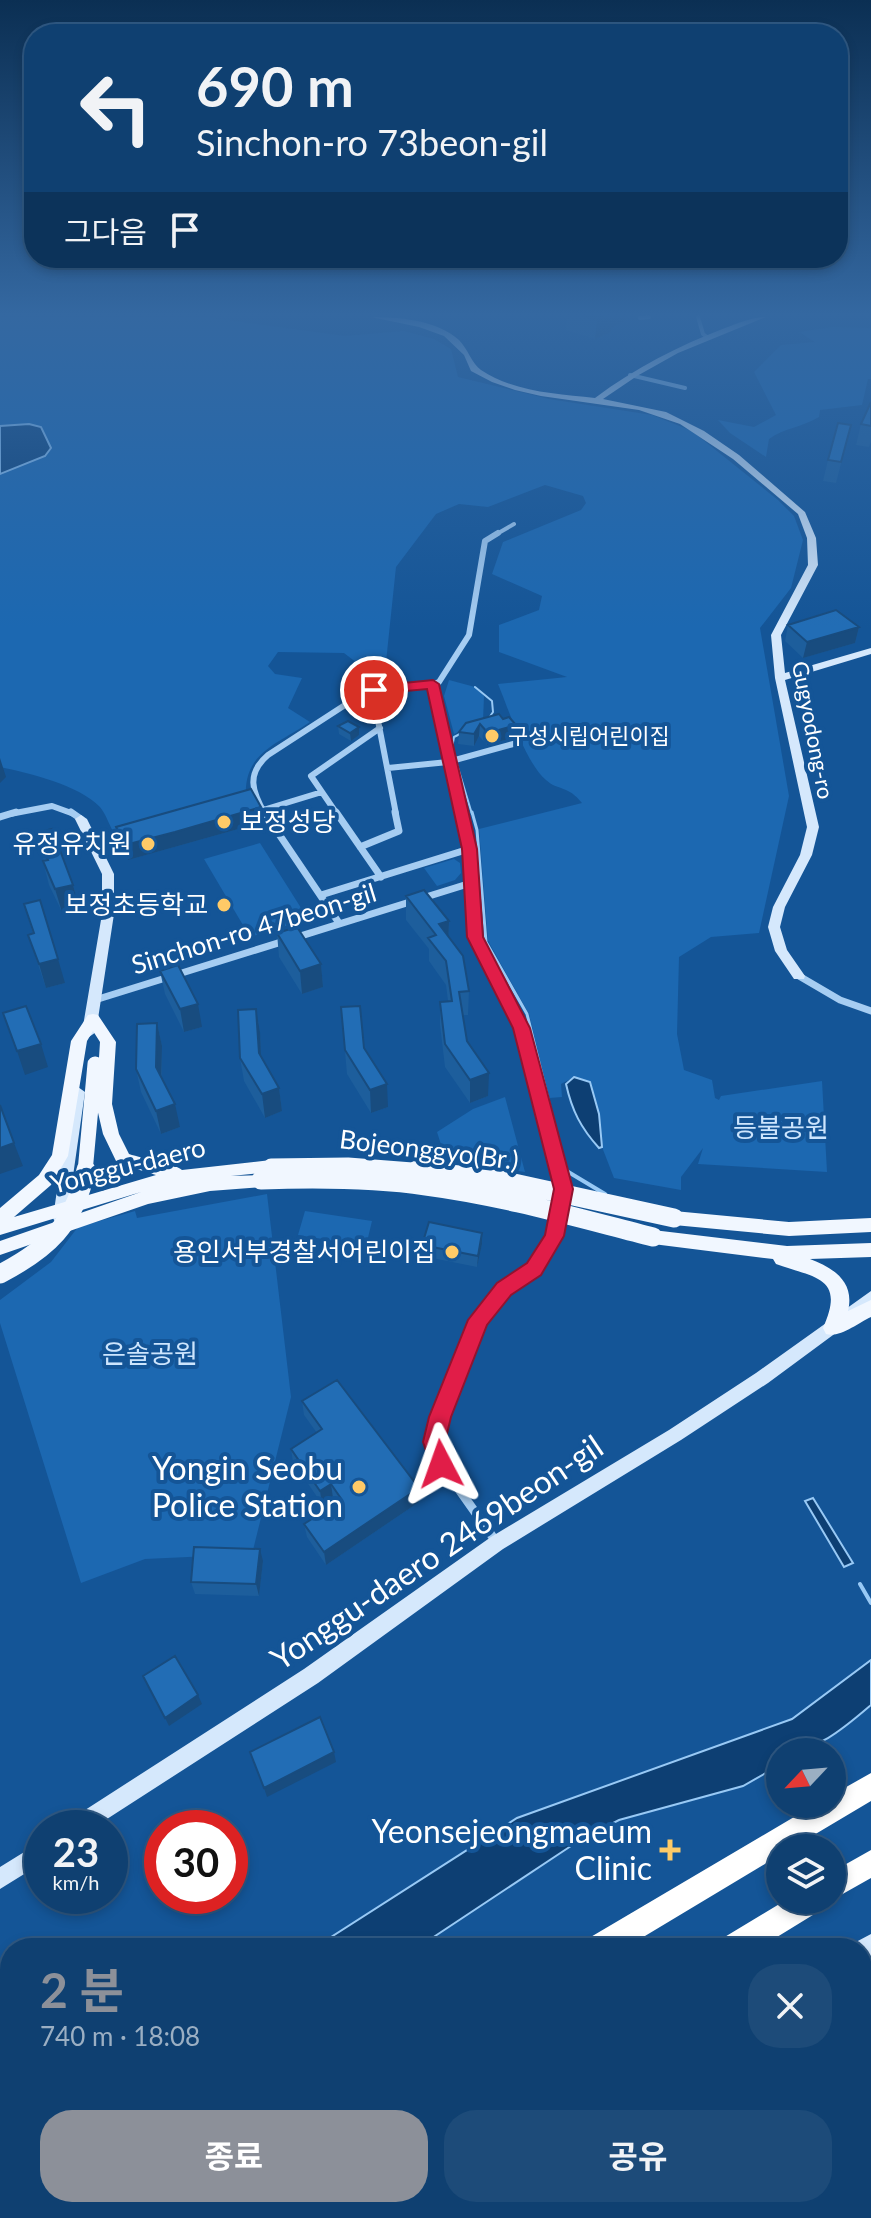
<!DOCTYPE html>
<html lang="ko">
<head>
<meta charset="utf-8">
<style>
  body { margin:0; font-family:Lato,"Noto Sans KR",sans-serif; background:#1d4b79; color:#f1f3f6; height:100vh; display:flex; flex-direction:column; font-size:30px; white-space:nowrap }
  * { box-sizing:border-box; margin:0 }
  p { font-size:26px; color:#9bafc3 }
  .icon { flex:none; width:44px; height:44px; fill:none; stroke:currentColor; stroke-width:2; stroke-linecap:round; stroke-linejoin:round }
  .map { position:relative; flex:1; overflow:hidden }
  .drawer { position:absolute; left:0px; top:1938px; width:872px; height:280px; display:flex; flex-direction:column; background:#0f4071; border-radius:32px 32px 0 0; box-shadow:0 4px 12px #0003,0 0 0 2px #2f5984 }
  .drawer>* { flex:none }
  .hud { position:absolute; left:24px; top:24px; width:824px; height:244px; border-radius:32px; box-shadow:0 4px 12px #0003,0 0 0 2px #2f5984; background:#0f4071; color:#f1f3f6; overflow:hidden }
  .needle { width:52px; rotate:244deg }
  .controls { position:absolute; left:766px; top:1738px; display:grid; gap:16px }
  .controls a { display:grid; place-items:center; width:80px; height:80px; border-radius:50%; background:#0f4071; box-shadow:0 4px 12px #0003,0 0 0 2px #2f5984; font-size:40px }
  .speed { position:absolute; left:24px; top:1810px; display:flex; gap:16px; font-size:40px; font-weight:700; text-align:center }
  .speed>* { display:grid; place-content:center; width:104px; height:104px; border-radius:50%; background:#0f4071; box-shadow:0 4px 12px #0003,0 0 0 2px #2f5984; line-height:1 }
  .speed small { font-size:20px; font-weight:400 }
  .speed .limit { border:12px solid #d22; background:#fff; color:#111 }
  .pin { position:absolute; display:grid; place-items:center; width:68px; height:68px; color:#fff; margin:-34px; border:4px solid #fff; border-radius:50%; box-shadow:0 2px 8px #0007 }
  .me { position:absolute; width:88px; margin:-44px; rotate:356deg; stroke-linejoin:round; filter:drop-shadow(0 0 6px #0008) }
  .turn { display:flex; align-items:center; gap:28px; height:168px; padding:0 40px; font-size:36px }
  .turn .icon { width:104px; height:104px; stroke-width:2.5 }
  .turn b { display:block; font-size:56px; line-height:68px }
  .then { display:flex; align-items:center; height:76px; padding:0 40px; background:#0003; gap:16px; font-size:30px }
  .round { display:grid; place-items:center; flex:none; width:84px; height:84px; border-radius:32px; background:#1d4b79 }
  .overview { display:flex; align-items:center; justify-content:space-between; height:136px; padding:0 40px }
  h1 { font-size:48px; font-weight:700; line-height:60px; color:#8c9099 }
  .button { display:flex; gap:16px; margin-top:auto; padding:16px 40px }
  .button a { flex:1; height:92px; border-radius:32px; background:#8c9099; color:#fff; font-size:32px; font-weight:700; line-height:92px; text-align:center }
  .button a+a { background:#1d4b79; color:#f1f3f6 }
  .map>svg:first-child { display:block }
  .green { fill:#1c68b1 }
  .water { fill:#0d3f73; stroke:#98c9f5; stroke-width:2 }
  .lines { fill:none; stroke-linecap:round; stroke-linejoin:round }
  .stream-far2 { stroke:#98c9f5; stroke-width:2 }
  .stream-far1 { stroke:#98c9f5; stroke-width:3 }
  .stream { stroke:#98c9f5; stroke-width:4 }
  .street-far3 { stroke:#a6cdf2; stroke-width:4 }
  .street-far2 { stroke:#a6cdf2; stroke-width:6 }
  .street-far1 { stroke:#a6cdf2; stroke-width:7 }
  .street { stroke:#a6cdf2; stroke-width:9 }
  .secondary { fill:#d5e8fc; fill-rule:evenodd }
  .primary { fill:#f1f7ff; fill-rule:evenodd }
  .highway { fill:#fff; fill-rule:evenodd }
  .primary-bridge-far1 { stroke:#f1f7ff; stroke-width:15 }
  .primary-bridge { stroke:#f1f7ff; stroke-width:19 }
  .wall { fill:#1d5e9c }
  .shaded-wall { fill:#184c7f }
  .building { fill:#226db5; stroke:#184c7f; stroke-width:2 }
  .route { fill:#e11d48; stroke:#92132f; stroke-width:2 }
  .poi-dot { fill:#ffca67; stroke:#145597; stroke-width:3 }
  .labels { text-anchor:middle; stroke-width:8; stroke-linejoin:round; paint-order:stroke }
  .far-street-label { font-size:22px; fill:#fff; stroke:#145597 }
  .far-poi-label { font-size:22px; fill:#fff; stroke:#145597; text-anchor:start }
  .poi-label { font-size:26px; fill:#fff; stroke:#145597; text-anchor:end }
  .street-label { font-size:26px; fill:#fff; stroke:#145597 }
  .park-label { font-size:26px; fill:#cde5fd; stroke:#145597 }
  .near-poi-label { font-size:32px; fill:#fff; stroke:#145597; text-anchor:end }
  .near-street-label { font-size:32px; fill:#fff; stroke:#145597 }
</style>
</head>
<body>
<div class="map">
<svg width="871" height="2218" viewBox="0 0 871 2218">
  <rect width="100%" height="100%" fill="#145597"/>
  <path class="green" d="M0 317H204L345 336 404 331 434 339 451 349 458 377 549 399 652 415 692 431 778 500 794 516 803 540 791 588 760 628 789 796 759 933 711 937 679 957 677 1034 684 1070 712 1080 715 1098 719 1100 721 1096 822 1081 827 1172 698 1164 703 1148 681 1177V1190L614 1178 602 1147 599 1114 590 1082 574 1077 561 1084 562 1097 549 1098 529 1014 488 941 479 829 582 803C568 785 558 791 546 780 525 762 509 710 498 684L567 677 499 652V625L539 610 542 596 492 574 503 542 581 510 586 503 583 496 545 485 488 507 459 504 436 514 396 567 386 662 361 666 344 653 278 652 268 666 275 674 302 678 288 708 310 722C276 745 243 753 246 798L115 835C110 827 106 814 100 807 79 785 29 773 0 767Z
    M832 327 871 328V379H868L862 405 820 410 819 417C803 427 784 428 769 439L766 457 730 433 718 420 754 427 776 415 754 372 781 345 815 342 799 332Z
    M449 680 475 687 484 696 483 721 454 734 444 696Z
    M260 843 308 919 250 937 204 859Z
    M454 859 460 863 461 873 455 880 437 886 424 868Z
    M505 1097 525 1172 446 1160 437 1132 473 1109Z
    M267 1194 291 1397 252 1554 145 1559 81 1583 0 1323V1300L51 1262 78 1227 135 1211 137 1218Z
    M305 1211 372 1221 366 1246 298 1235Z
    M480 2208H761L745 2218H466Z"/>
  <path class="water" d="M29 424 41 427 51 448 45 456 0 474V426Z
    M574 1077 590 1082 599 1114 602 1147 599 1148C581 1128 572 1111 566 1084Z
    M813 1498 853 1563 844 1567 805 1501Z
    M871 1660V1705C843 1729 817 1752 780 1752V1765L743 1786 619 1820 580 1840 417 1948H314L517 1818 792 1719Z"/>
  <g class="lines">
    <path class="stream-far2" d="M475 687 492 701 493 712 489 718
      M462 733 454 737 452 748 472 814"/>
    <path class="stream-far1" d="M472 812 477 830 486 942 527 1014 566 1172"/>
    <path class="stream" d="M565 1170 605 1194
      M860 1584 871 1603"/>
    <path class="street-far3" d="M698 317 703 334 708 338
      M640 318 649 317
      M630 375 685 388
      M495 535 514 524"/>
    <path class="street-far2" d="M433 684 461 814
      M433 684 439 682 469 635 485 541 498 533
      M365 692 375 705 396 814
      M388 768 448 762 517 743
      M263 810 322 792
      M10 814 52 806 74 814
      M265 814C252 791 246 774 268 755L365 692 433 684
      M337 814 311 776 380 728"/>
    <path class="street-far1" d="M71 812 81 819
      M264 812 339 923
      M336 812 381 877
      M461 812 469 849 475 937 521 1028 557 1172
      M0 817 16 812
      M360 847 399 831 395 812
      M321 895 469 849
      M799 976 840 1000 871 1011
      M95 1000 471 883"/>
    <path class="street" d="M557 1170 563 1194
      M497 1543 441 1464 434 1442 440 1417 478 1320 504 1289 534 1269 555 1236 559 1212"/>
    <path class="secondary" d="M371 317C399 317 437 320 459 340 468 349 472 364 481 370 514 392 556 394 595 398 635 368 678 346 725 328 739 323 752 317 766 317L678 353 637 376 603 399 666 412 704 431 739 455 805 512 816 538 818 565 781 635 785 673 871 648V654L785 680 819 827 812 855 785 907 780 927 787 950 805 976 804 979H794L775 951 768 927 773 907 800 855 807 827 775 678 771 635 808 565 807 538 798 514 733 459 680 424 639 410 541 396 515 390 492 382 471 371 464 355 444 336 419 327Z
      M81 815 87 819 114 874V914L96 1032 89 1037 82 1032 102 914V874L75 819Z
      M78 1087 85 1092 67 1218 65 1222 60 1224 55 1222 53 1218 71 1092Z
      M871 1291V1307L768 1383 681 1440 503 1549 318 1683 93 1828H65L68 1821 304 1669 491 1537 669 1430 756 1373Z
      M42 1841V1863L0 1889V1867Z
      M871 1934V1958L862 1962V1948H852L854 1943Z
      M437 2208H470L464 2218H431Z"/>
    <path class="primary" d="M93 1014 98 1015 116 1042 112 1104 119 1134 129 1154C144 1159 172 1162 182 1170L271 1160 277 1161 279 1166 277 1171 271 1172 231 1176 267 1175 269 1180 267 1185 261 1187 210 1191 148 1204 0 1255V1241L141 1192 0 1235V1208L39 1175 52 1155 71 1041 88 1015ZM93 1031 100 1042 96 1104 103 1134 117 1163 156 1175 14 1217 51 1185 68 1156 87 1041Z
      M674 1211 789 1222 871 1218V1232L789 1236 674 1225 668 1223 665 1218 668 1213Z
      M653 1230 787 1246 871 1243V1257L810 1259C834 1268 855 1282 848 1311L871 1300V1317C858 1323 840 1338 826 1334L823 1328C846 1277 815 1278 776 1264L773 1259 653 1244 647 1242 644 1237 647 1232Z"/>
    <path class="highway" d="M871 1773V1801L792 1848H780V1855L625 1948H585L589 1938 816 1804H832V1795Z
      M871 1850V1878L832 1900H831L832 1872Z
      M786 1900H825L821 1910 759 1948H719L723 1938Z
      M135 2208H177L173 2218H131Z
      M283 2208H325L321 2218H279Z"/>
    <path class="primary-bridge-far1" d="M271 1166 348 1165 438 1172
      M85 1172 95 1064"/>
    <path class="primary-bridge" d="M417 1170 500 1180 674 1218
      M261 1180C316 1178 371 1178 426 1186 503 1196 578 1218 653 1237
      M0 1274C48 1249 74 1225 86 1170"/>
  </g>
  <path class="wall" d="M567 317H625V321L611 328V332L595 339 566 330Z
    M871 402V442L869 447 856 445 861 424Z
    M851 425 836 483 823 481 828 460Z
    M788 625 859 627 855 643 803 658 785 641Z
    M503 719 515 737 487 745 479 736 474 746 458 744 459 732 466 723Z
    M338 726 359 727V735L351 741 339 734Z
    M261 807 263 822 128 860 119 841 116 827Z
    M36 833 73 885 79 908 62 912 49 885 43 861H44Z
    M406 896 449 921 448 937 469 991 468 1015H463L467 1041 488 1096 470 1103 445 1067 440 1025V1002L448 1001 446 985 429 961V949L406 920Z
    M24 904 65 983 46 988 28 935 33 934Z
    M277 933 321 964 323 987 302 994 279 957Z
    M160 971 202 1027 184 1032 165 994Z
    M341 1007 364 1048 388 1107 371 1113 347 1074Z
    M256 1009 260 1032 261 1057 279 1088 282 1111 265 1118 244 1081 240 1058Z
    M157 1023 162 1046V1078L180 1127 161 1134 141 1092 136 1069Z
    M482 1244 477 1267 422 1256V1245Z
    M302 1401 419 1488V1502L326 1565 307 1537 304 1524 336 1503 333 1498 322 1504 293 1462 291 1449 317 1433 304 1415Z
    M263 1561 259 1596 195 1594 191 1582Z"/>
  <path class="shaded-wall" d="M603 317H625V321L611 328V332L595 339 597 320Z
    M859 627 855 643 803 658 807 642Z
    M480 724 479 736 474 746V734Z
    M516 725 515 737 487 745 488 733Z
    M359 727V735L351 741 350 733Z
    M0 758 6 777 0 783Z
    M261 807 263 822 128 860 125 845Z
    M73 885 79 908 62 912 55 889Z
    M449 921 448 944 439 924Z
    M58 959 65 983 46 988 39 964Z
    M321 964 323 987 302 994 300 971Z
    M198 1004 202 1027 184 1032 180 1009Z
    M256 1009 260 1032 262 1077 259 1053Z
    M157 1023 162 1046 161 1090 156 1067Z
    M41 1044 48 1067 25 1075 17 1051Z
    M489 1073 488 1096 470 1103V1080Z
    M387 1084 388 1107 371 1113 370 1090Z
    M279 1088 282 1111 265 1118 262 1094Z
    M175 1104 180 1127 161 1134 156 1111Z
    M14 1143 23 1166 0 1174V1148Z
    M482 1233V1244L477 1267 478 1256Z
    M331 1484 333 1498 322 1504 320 1491Z
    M419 1488V1502L326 1565 324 1552Z
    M260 1549 263 1561 259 1596 256 1584Z
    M198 1695 202 1704 169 1726 165 1718Z
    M334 1752 336 1762 267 1797 264 1788Z"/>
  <path class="building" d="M587 317H603L597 320Z
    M871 402V426L861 424Z
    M838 423 851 425 841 462 828 460Z
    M836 610 859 627 807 642 788 625Z
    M499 714 503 719 509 717 516 725 488 733 480 724 474 734 459 732 466 723Z
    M348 721 359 727 350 733 338 726Z
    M251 789 261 807 175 832 125 845 116 827Z
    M52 829 73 885 55 889 43 861 48 860 36 833Z
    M424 890 449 921 439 924 463 956 469 991 459 992 467 1041 489 1073 470 1080 445 1044 440 1002 452 1001 446 961 428 938 436 935 406 896Z
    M40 900 58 959 39 964 28 935 34 933 24 904Z
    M297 927 321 964 300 971 277 933Z
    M178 965 198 1004 180 1009 160 971Z
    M26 1006 41 1044 17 1051 3 1013Z
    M360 1006 364 1048 387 1084 370 1090 345 1050 341 1007Z
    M256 1009 259 1053 279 1088 262 1094 240 1058 238 1010Z
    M157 1023 156 1067 175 1104 156 1111 136 1069 137 1024Z
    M0 1105 14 1143 0 1148Z
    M429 1222 482 1233 478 1256 422 1245Z
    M337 1380 419 1488 324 1552 304 1524 342 1500 331 1484 320 1491 291 1449 322 1429 302 1401Z
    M194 1547 260 1549 256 1584 191 1582Z
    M175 1656 198 1695 165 1718 143 1676Z
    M320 1717 334 1752 264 1788 250 1752Z"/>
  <linearGradient id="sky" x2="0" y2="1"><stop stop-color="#0b2f53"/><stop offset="0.5" stop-color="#3468a1"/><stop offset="1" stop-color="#3468a1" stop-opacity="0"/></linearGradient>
  <rect width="871" height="628" fill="url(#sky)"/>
  <path class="route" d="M433 680 439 684 477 849 483 937 530 1028 573 1189 564 1236 541 1275 511 1295 487 1325 451 1417 445 1442 452 1464 449 1471 441 1474 433 1471 423 1442 429 1417 468 1320 497 1283 527 1263 545 1235 554 1189 513 1028 467 937 462 849 427 689 374 694 368 690 374 686Z"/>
  <g class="poi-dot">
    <circle cx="492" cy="736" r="8"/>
    <circle cx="224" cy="822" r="8"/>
    <circle cx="148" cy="844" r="8"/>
    <circle cx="224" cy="905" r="8"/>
    <circle cx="452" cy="1252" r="8"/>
    <circle cx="359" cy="1487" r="8"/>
    <path d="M666 1838h8v8h8v8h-8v8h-8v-8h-8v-8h8z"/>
  </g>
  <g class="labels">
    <g class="far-street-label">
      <text transform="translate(813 730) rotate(79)" y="8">Gugyodong-ro</text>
    </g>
    <g class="far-poi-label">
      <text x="508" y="744">구성시립어린이집</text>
    </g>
    <g class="poi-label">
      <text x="240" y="831" text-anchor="start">보정성당</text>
      <text x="132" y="853">유정유치원</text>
      <text x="208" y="914">보정초등학교</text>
      <text x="436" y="1261">용인서부경찰서어린이집</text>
    </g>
    <g class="street-label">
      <text transform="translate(254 929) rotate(-17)" y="9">Sinchon-ro 47beon-gil</text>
      <text transform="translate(429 1150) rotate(7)" y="9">Bojeonggyo(Br.)</text>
      <text transform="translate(128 1166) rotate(-14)" y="9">Yonggu-daero</text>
    </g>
    <g class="park-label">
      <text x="781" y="1137">등불공원</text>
      <text x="150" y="1363">은솔공원</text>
    </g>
    <g class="near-poi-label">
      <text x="343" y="1480">Yongin Seobu<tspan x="343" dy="37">Police Station</tspan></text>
      <text x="652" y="1843">Yeonsejeongmaeum<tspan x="652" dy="37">Clinic</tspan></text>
    </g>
    <g class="near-street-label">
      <text transform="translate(437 1553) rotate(-34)" y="11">Yonggu-daero 2469beon-gil</text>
    </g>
  </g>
</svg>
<div class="controls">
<a><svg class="needle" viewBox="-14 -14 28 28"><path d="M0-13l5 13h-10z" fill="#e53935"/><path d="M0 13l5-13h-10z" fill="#9bafc3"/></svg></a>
<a><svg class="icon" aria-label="layers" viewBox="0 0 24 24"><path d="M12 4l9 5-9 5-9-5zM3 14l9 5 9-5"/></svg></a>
</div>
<div class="speed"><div>23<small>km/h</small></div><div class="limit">30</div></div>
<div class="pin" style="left:374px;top:690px;background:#d93025"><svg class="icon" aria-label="arrive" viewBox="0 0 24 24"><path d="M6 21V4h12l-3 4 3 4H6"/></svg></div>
<svg class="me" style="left:441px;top:1464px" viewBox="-20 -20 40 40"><path d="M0-17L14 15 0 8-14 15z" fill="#e11d48" stroke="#fff" stroke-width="4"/></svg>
<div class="hud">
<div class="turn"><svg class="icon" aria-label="left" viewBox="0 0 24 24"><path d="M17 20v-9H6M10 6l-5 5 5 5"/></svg><div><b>690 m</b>Sinchon-ro 73beon-gil</div></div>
<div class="then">그다음<svg class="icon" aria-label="arrive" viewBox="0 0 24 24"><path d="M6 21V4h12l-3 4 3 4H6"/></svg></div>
</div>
<section class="drawer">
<div class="overview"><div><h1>2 분</h1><p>740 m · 18:08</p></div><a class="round"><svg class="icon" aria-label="close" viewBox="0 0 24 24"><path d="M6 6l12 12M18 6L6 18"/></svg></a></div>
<div class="button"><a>종료</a><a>공유</a></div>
</section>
</div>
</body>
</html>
